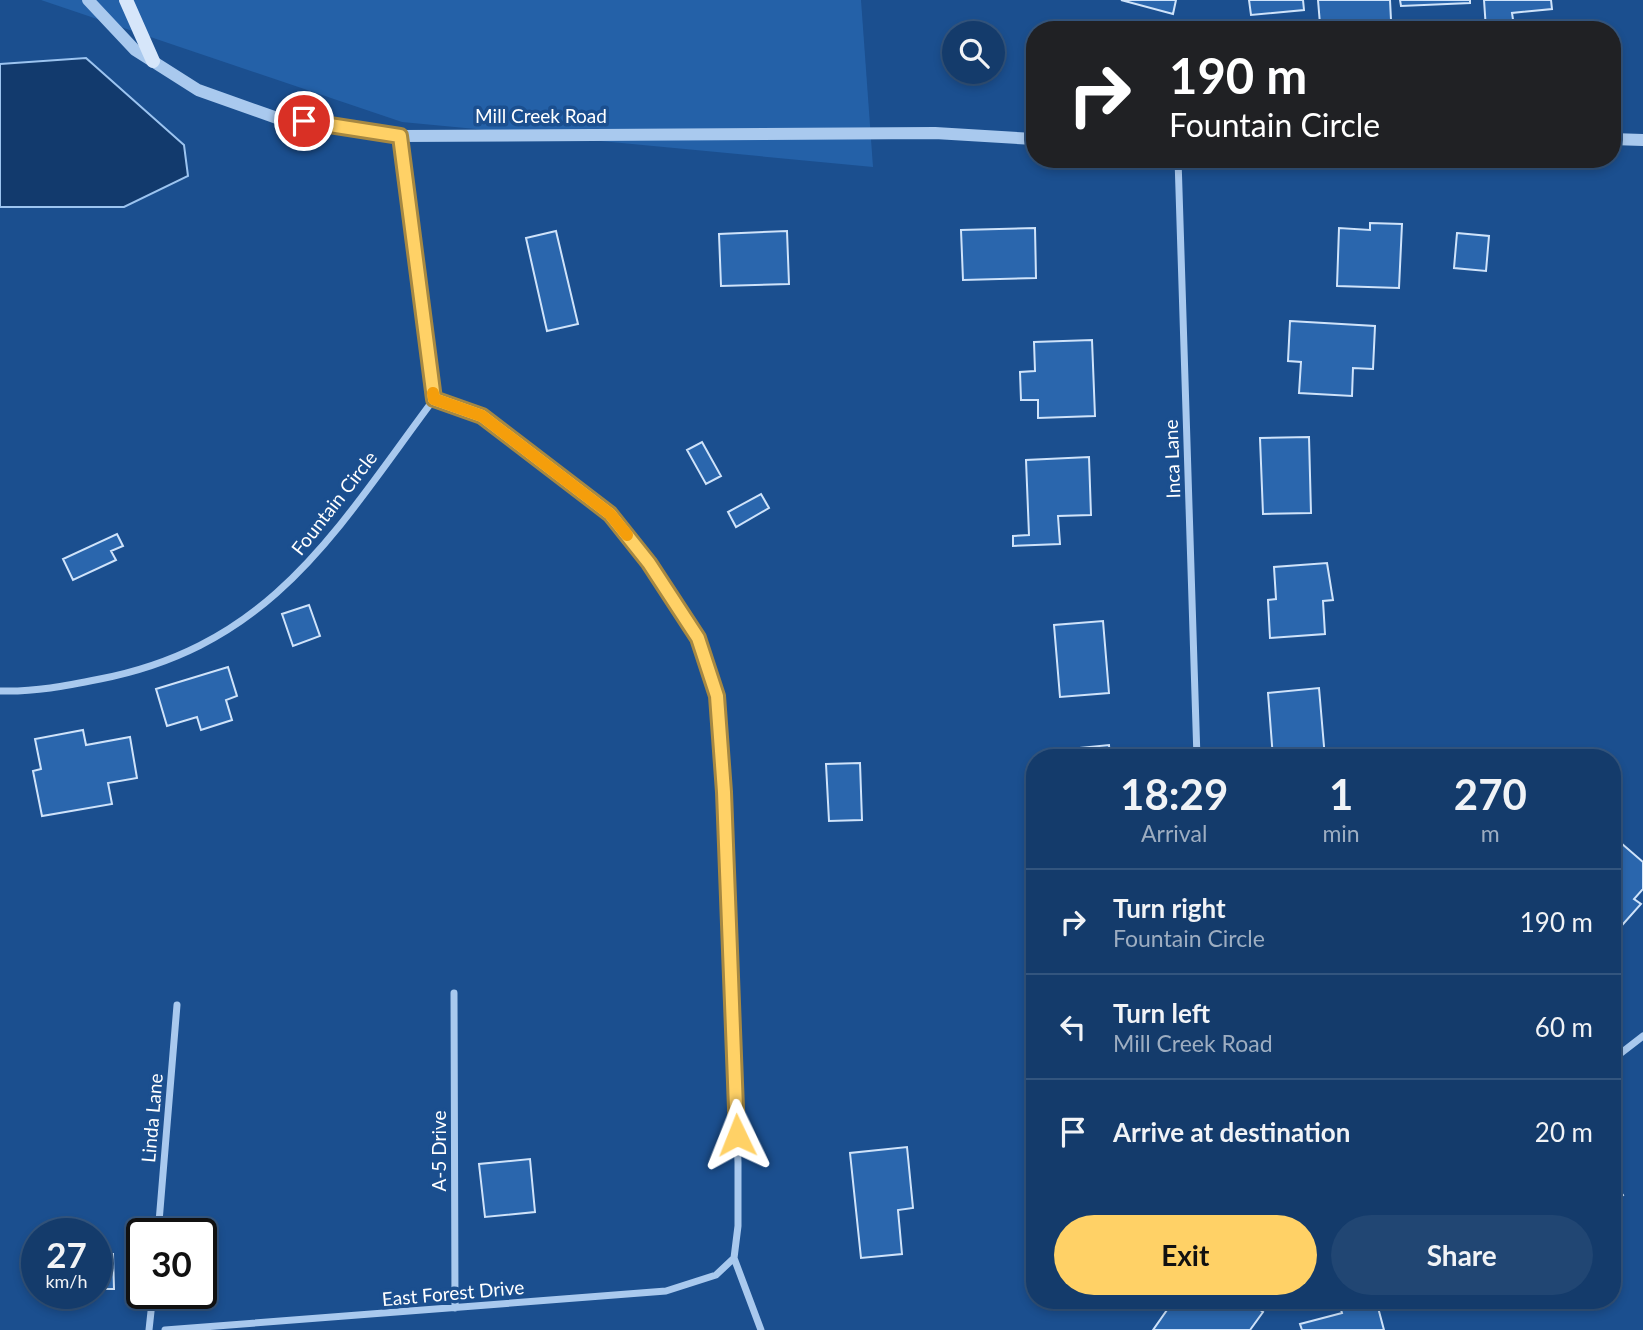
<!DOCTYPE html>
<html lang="en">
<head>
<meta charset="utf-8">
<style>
  body { margin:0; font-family:Lato,sans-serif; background:#214673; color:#f1f3f6; height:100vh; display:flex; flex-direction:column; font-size:26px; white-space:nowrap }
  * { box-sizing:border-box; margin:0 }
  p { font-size:23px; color:#9dadc1 }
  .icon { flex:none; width:38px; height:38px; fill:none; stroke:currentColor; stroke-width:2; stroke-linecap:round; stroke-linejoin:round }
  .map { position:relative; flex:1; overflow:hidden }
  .sheet { position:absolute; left:1026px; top:749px; width:595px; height:560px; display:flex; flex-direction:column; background:#143b6b; border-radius:28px; box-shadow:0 4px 10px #0003,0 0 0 2px #33557e }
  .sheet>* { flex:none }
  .guide { position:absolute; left:1026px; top:21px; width:595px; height:147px; border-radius:28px; box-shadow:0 4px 10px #0003,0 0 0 2px #33557e; background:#202124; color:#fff; overflow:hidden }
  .fabs { position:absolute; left:942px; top:21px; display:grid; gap:14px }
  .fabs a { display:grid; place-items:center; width:63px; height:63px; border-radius:50%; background:#143b6b; box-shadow:0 4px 10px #0003,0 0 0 2px #33557e; font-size:35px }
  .speed { position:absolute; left:21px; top:1218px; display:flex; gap:14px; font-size:35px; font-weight:700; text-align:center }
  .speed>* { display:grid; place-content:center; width:91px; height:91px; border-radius:50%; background:#143b6b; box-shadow:0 4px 10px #0003,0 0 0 2px #33557e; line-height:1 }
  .speed small { font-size:18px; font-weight:400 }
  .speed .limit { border:4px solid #111; border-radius:10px; background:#fff; color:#111 }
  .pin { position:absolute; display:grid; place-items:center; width:60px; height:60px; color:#fff; margin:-30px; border:4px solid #fff; border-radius:50%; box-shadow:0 2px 7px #0007 }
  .me { position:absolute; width:77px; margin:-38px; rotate:358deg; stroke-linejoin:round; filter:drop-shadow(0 0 5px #0008) }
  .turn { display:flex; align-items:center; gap:24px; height:147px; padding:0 28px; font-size:32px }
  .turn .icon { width:91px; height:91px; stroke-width:2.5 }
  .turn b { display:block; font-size:49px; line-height:60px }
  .eta { display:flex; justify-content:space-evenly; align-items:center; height:119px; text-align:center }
  .eta b { font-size:42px; font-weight:700; line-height:49px }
  .primary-button { display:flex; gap:14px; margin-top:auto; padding:14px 28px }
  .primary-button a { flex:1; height:80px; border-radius:42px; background:#ffd166; color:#111; font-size:28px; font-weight:700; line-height:80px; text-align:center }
  .primary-button a+a { background:#214673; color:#f1f3f6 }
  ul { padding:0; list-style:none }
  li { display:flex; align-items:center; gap:21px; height:105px; padding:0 28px; border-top:2px solid #33557e }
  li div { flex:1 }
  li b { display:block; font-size:26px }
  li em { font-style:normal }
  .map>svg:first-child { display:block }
  .green { fill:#2461a8 }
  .water { fill:#123a6d; stroke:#9cc4f0; stroke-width:2 }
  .building { fill:#2a66ad; stroke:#cfe3fa; stroke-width:2 }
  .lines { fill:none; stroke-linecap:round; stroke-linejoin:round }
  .minor { stroke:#a9c9ee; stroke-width:7 }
  .tertiary { stroke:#a9c9ee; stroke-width:12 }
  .secondary { stroke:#d6e6fa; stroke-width:14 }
  .route-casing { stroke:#a68842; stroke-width:18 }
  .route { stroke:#ffd166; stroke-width:12 }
  .slow { stroke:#f59e0b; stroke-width:12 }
  .labels { text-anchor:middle; stroke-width:7; stroke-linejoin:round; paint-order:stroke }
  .street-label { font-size:19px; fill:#fff; stroke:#1b4f8f }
</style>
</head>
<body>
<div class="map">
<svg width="1643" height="1330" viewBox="0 0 1643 1330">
  <rect width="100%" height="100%" fill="#1b4f8f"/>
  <path class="green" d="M41 0H861L873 167 402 122Z"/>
  <path class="water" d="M86 58 184 145 188 176 124 207H0V64Z"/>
  <path class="building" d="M1121 0H1176L1173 14Z
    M1249 0H1303L1304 10 1251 15Z
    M1318 0H1390L1391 20 1320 24Z
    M1400 0H1470V3L1401 6Z
    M1484 0H1551L1552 9 1512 13 1514 26 1486 29Z
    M1370 223 1402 224 1399 288 1337 286 1339 228 1370 230Z
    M1035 228 1036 278 963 280 961 230Z
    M556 231 578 324 547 331 526 238Z
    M787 231 789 284 721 286 719 234Z
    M1457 233 1489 236 1486 271 1454 268Z
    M1290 321 1375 326 1373 369 1353 368 1352 396 1299 393 1301 362 1288 361Z
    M1092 340 1095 416 1038 418V400H1021L1020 372 1035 371 1034 342Z
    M1309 437 1311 513 1263 514 1260 438Z
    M702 442 721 476 706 484 687 450Z
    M1089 457 1091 515 1058 516 1060 544 1013 546V536L1029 535 1026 460Z
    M761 494 769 508 736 527 728 512Z
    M117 534 123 546 111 551 116 560 73 580 63 559Z
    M1327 563 1333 600 1323 601 1325 634 1270 638 1268 600 1276 599 1274 567Z
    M309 605 320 636 293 646 282 614Z
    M1103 621 1109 693 1060 697 1054 625Z
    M228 667 237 696 226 700 232 720 201 730 197 717 167 726 156 689Z
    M1319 688 1325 758H1273L1268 693Z
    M83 730 86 745 130 737 137 778 108 783 112 804 42 816 33 771 41 769 35 739Z
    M1109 745 1110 758H1061L1060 750Z
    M860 763 862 820 829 821 826 764Z
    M1621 843 1643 862V889L1634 899 1641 904 1616 932 1612 928V854Z
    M907 1147 913 1208 898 1210 902 1254 861 1258 850 1153Z
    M530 1159 535 1212 485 1217 479 1164Z
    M1612 1181 1623 1195 1612 1204Z
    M96 1254H113L114 1289H96Z
    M1174 1300H1210L1222 1308 1227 1300H1246L1263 1312 1250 1330H1153Z
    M1338 1300H1376L1384 1330H1302L1300 1324 1342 1313Z"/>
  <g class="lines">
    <path class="minor" d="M1178 159 1197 758
      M434 399 482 416 610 514 649 563 698 638 717 696 724 792 738 1162V1226L734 1258 761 1330
      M0 691C35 692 66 686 100 679 273 645 336 530 434 399L400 136
      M454 993 455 1308
      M1612 1060 1643 1036
      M158 1234 177 1005
      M149 1330 153 1293
      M165 1330 666 1291 716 1275 734 1258"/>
    <path class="tertiary" d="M88 0 135 50 198 90 277 118 400 136 935 133 1034 139
      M1612 139 1643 140"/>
    <path class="secondary" d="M126 0 153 61"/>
  </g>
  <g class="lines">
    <g class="route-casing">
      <path id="route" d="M304 121 400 136 434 399 482 416 610 514 649 563 698 638 717 696 724 792 737 1135"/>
    </g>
    <use href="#route" class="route"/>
    <path class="slow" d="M433 393 434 399 482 416 610 514 627 535"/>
  </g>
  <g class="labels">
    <g class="street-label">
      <text x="541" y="123">Mill Creek Road</text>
      <text transform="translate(1172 459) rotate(-92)" y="7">Inca Lane</text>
      <text transform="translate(334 503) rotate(-52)" y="7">Fountain Circle</text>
      <text transform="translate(152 1118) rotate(-85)" y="7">Linda Lane</text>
      <text transform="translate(439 1151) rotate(-90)" y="7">A-5 Drive</text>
      <text transform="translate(453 1293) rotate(-5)" y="7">East Forest Drive</text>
    </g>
  </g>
</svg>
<div class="fabs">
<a><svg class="icon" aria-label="search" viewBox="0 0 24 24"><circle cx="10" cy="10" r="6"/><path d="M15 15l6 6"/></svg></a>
</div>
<div class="speed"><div>27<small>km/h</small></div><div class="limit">30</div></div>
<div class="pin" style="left:304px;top:121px;background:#d93025"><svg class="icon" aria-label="arrive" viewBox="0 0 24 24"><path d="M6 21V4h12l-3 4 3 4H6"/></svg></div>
<svg class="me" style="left:737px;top:1135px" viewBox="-20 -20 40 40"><path d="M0-17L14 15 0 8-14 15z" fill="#ffd166" stroke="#fff" stroke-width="4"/></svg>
<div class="guide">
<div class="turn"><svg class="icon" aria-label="right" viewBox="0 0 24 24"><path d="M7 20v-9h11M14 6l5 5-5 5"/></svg><div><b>190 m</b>Fountain Circle</div></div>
</div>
<section class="sheet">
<div class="eta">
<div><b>18:29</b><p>Arrival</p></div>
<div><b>1</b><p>min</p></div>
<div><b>270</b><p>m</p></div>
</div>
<ul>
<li><svg class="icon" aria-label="right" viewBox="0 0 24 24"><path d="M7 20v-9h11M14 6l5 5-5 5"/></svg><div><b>Turn right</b><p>Fountain Circle</p></div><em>190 m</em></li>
<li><svg class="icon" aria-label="left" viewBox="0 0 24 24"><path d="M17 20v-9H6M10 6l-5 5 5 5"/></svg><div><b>Turn left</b><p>Mill Creek Road</p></div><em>60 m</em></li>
<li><svg class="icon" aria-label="arrive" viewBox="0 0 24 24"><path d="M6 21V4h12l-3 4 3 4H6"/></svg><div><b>Arrive at destination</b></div><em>20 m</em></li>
</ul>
<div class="primary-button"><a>Exit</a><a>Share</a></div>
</section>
</div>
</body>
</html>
